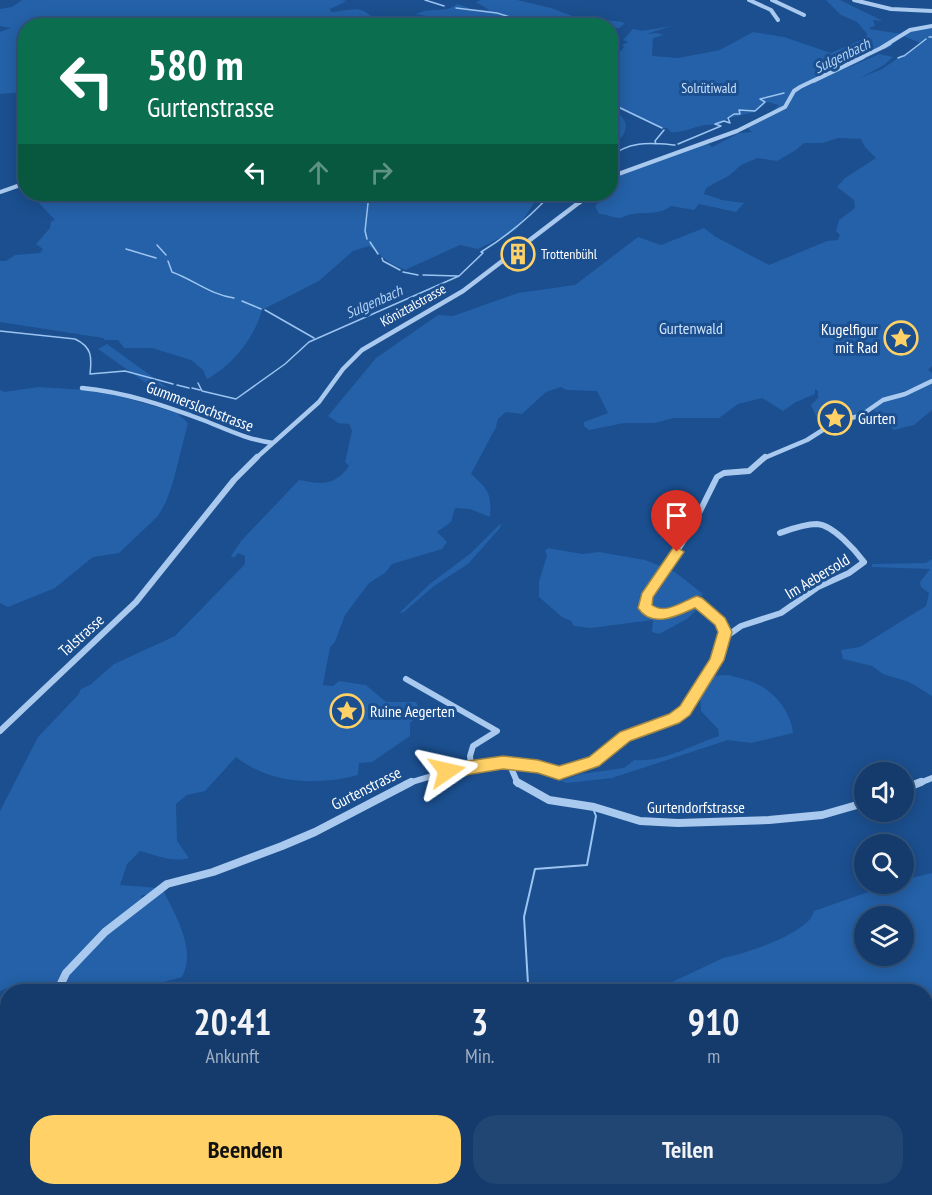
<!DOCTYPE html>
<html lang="de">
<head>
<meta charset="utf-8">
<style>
  body { margin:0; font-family:"PT Sans Narrow",sans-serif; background:#214673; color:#f1f3f6; height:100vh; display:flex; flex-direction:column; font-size:22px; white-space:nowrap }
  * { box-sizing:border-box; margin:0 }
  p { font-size:20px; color:#9dadc1 }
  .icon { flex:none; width:33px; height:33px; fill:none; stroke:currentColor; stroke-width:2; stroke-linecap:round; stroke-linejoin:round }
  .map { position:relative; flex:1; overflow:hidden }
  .sheet { position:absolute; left:0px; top:984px; width:933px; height:212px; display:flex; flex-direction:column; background:#143b6b; border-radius:24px 24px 0 0; box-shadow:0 3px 15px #0003,0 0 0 2px #33557e }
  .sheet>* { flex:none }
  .guide { position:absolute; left:18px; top:18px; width:600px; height:183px; border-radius:24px; box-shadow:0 3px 15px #0003,0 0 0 2px #33557e; background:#0b6e4f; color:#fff; overflow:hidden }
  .controls { position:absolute; left:854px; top:762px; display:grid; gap:12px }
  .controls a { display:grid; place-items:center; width:60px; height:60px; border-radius:50%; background:#143b6b; box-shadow:0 3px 15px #0003,0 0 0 2px #33557e; font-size:30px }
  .pin { position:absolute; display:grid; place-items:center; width:51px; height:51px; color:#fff; margin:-62px -26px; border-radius:50% 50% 50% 0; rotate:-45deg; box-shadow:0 0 6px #0007 }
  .pin .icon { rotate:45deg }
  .me { position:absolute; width:66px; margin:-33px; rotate:79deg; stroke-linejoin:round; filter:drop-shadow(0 0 4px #0008) }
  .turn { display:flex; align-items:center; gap:21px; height:126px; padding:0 30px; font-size:27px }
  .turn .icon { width:78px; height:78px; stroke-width:2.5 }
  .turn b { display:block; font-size:42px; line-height:51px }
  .lanes { display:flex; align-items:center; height:57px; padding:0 30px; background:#0003; justify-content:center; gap:30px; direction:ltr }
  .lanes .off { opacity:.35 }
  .eta { display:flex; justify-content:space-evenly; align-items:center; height:102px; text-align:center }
  .eta b { font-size:36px; font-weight:800; line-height:42px }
  .button { display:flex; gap:12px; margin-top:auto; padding:12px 30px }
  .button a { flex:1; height:69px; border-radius:24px; background:#ffd166; color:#111; font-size:24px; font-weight:800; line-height:69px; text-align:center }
  .button a+a { background:#214673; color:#f1f3f6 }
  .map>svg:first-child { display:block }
  .green { fill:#2461a8; fill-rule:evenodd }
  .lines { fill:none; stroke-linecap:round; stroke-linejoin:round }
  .stream-far1 { stroke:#9cc4f0; stroke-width:1.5 }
  .stream { stroke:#9cc4f0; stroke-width:2 }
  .minor-far3 { stroke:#a9c9ee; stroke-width:4 }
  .minor-far2 { stroke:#a9c9ee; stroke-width:4.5 }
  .minor-far1 { stroke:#a9c9ee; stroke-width:6 }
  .minor { stroke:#a9c9ee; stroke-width:8 }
  .route { fill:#ffd166; stroke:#a68842; stroke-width:1.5 }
  .labels { text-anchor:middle; stroke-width:6; stroke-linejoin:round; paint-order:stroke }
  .far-park-label { font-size:14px; fill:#cfe3fa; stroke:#1b4f8f }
  .far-poi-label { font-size:14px; fill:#fff; stroke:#1b4f8f; text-anchor:start }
  .far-street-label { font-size:14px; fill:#fff; stroke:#1b4f8f }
  .far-water-label { font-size:15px; font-style:italic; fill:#b5d3f5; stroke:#1b4f8f }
  .park-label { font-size:16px; fill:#cfe3fa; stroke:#1b4f8f }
  .poi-label { font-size:16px; fill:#fff; stroke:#1b4f8f; text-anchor:start }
  .street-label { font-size:16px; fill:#fff; stroke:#1b4f8f }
</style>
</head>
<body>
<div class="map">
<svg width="932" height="1195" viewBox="0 0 932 1195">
  <rect width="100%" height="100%" fill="#1b4f8f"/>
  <path class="green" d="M22 0H341L347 1 330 9 331 12C346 12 361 3 372 18 386 21 409 19 427 18L426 16 416 14C433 6 444 14 457 4L472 9 489 10 476 2 480 0H517L551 8 575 17 623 22 624 24 619 28H611L610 26H26L25 92 0 94V32L11 28 0 26V9L12 7Z
    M826 0H840L883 21 873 20 875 26 869 28 870 29 902 34 889 47 843 70 879 54 893 57 884 65 860 78 882 69 921 43 903 36 909 32 932 26V366L928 370 932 373V380C918 388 903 390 889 397 858 412 862 420 824 415V417L834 420 831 423 816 416 811 405 818 398V391L815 389V394L796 402 783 411 762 398 738 404 719 418H674L655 423H624L589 430 584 426V422L608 413 597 391 566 390 561 387 546 392 522 414 506 412 498 419 496 427 471 474C488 489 492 494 490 517L470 509 455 508 451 522 437 532 447 542 442 549 392 564 385 573 369 583 345 615 335 642 330 647 323 685 333 686 339 681 366 685 386 702H416L421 712 410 723V736L372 762 359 763 358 775C316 786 270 784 236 757L205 791 187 795 176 804 177 841 189 858C174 863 155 855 140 851L127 864 120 885 158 888 147 895H142L141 897 145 898 162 888C175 915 197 949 182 977L131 991 19 992 10 987 0 991V811L38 737 78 695 81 689 90 685 114 664 175 636 245 564V556L238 553 234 558 231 556 241 541 299 480C321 484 334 487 349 466L345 462 352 431 349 424 338 423 328 416 376 358 438 315 453 316 518 293 575 285 638 237 661 245 704 228 716 237 769 265 827 241 838 240 840 235 836 231 839 220 855 208 854 200 837 187 845 178 876 158 865 147 861 139 838 138 823 143H804L796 150 777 161 758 158 741 165 730 175 706 188 704 194 722 200 744 203 736 212 699 204 694 210 671 206C659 216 642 211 628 215 622 216 625 218 618 218 612 217 606 214 599 214L595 206 603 199 595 194H610L611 178 707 143 712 147 739 133 752 132 746 126 770 114 779 105 767 102 755 112 729 118 718 126C702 121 686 134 671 132L667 128H660L619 109 615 110C626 119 629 126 622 137L611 141V55L618 54 624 47 622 45 628 42 623 40 633 29 642 31 672 26 646 34 657 33 664 35 653 38 652 56 678 58 720 50 753 32 784 37 831 53 865 38 867 34 857 22 841 15Z
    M62 194H540L516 230 478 249 460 245 405 270 390 263 369 246 353 251 319 281 262 310C255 337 232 366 207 379L203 370 191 360 152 348H124L118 340H105L103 338 0 322V261H6L15 255 40 253 43 249 36 244 50 228 51 222 55 220 38 202Z
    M107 344 197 409 190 414 98 349Z
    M932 383V410L914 425 894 430 880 419 882 415 872 410 884 401Z
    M38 387 103 391 177 413 188 423 173 482 166 502 158 516 119 553 93 557 55 588 8 607 0 603V390L4 392Z
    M500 524 501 526 499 529 468 564 434 586 404 612 399 613 431 583 471 553Z
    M548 548 582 554 599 552 645 560 675 572 703 594 696 601 702 605 687 619 659 634 652 632 653 620 591 628 574 626 571 621 562 617 539 597V581L547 556 545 551Z
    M932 559V696L909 682 883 674 872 666 843 659 841 650 860 647 926 606 929 593 921 587 920 582 930 569 872 567V564L926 563Z
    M728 675C738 678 752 680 761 686 778 696 791 714 793 733L751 743 728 740 612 778 567 783 555 779 564 780 581 774 624 768 634 760C663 763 693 744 719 736L718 729 701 711 700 692 708 676Z
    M932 873V1027L926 1029V992L653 991 723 958C744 954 810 933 814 911L891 884H903V880ZM864 916H903V956H864Z
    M177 1188H242L246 1192 267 1193 271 1188H493L482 1195H176Z
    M745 1188H805L810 1195H730Z"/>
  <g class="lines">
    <path class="stream-far1" d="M425 0 444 6
      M456 8 497 13 540 26
      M379 26 381 17
      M929 37H932
      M884 48 891 44
      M904 56 926 39
      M898 58 903 56
      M814 82 864 58
      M610 103 662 128
      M656 144 655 141 664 130
      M678 144 721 126 715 124 724 121 730 123 728 118 734 114H740L739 110 755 111 765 102 760 99 784 93
      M610 158C628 140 651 143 675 145
      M367 239 365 231 369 194
      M370 242 378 254
      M157 245 166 255
      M126 249 156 258
      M382 258 383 261 400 270
      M168 261 172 272C194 280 211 295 234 298
      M403 272 418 275
      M423 275 458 276
      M242 301 261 309
      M265 310 314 338
      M0 331 75 339C92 347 92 357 90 374L125 371 173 384
      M198 383 202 391 236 399 285 364 309 342 459 276 483 253 481 252C507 236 531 216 551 194
      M177 385 189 388
      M192 388 200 390"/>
    <path class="stream" d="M533 992 528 984 524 917 535 869 587 865 596 816 594 811
      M651 1188 654 1195
      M457 1193 459 1195"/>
    <path class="minor-far3" d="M749 0 771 10 778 20
      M772 0 804 15
      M854 0 891 9 932 11
      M610 177 737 131 785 107 794 91 800 87 881 48 910 30 932 26
      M0 192 26 183
      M579 203 590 194"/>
    <path class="minor-far2" d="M82 388C124 392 163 405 203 420 226 429 248 440 273 443
      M255 459 319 402 343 369 362 350 463 291 581 201
      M762 459 807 440 837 421 860 416 883 400 905 394 932 381"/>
    <path class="minor-far1" d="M724 638 741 626 781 613 818 587 849 573 864 562C855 550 833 525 817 524 804 524 791 529 780 533
      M406 679 497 731 473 746 470 756 471 766
      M0 731 136 602 234 480 257 457
      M513 763 512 770 518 784
      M405 784C455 769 505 752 555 774L594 762 625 737 674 718 685 710 719 655 724 629 697 601C682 611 666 617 649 611L644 603 691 529 717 477 724 473 749 471 765 457
      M917 784 932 778"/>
    <path class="minor" d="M517 782 549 800 594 807 640 821 678 823 769 820 822 815 864 803
      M903 789 921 782
      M57 992 66 973 105 932 167 884 213 872 282 846 315 832 411 782
      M0 1037 8 1052
      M0 1119 8 1126
      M0 1159 8 1156
      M0 1169 8 1172
      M50 1188 73 1195"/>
  </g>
  <path class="route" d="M677 547 684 552 653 597 652 605C666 615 683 601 697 596L702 598 725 618 732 632 724 660 690 715 679 723 630 741 599 766 559 780 538 773 503 769 447 778 442 776 440 771 442 766 447 764 503 756 538 760 559 766 589 757 620 732 669 714 680 706 710 659 718 632 715 625 695 608C677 616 652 629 638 608L642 593 673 548Z"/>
  <defs>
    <g id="building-ring" transform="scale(1.725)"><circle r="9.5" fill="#1b4f8f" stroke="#ffd166" stroke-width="1.5"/><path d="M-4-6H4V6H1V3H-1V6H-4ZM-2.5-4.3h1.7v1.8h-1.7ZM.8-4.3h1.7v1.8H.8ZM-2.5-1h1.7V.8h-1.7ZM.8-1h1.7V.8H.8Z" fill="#ffd166"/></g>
    <g id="sight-ring" transform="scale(1.725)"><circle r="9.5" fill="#1b4f8f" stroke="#ffd166" stroke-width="1.5"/><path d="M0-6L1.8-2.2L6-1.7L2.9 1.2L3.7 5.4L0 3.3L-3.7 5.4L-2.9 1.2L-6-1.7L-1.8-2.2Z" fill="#ffd166"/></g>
  </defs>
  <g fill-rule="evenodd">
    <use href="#building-ring" x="518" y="254"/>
    <use href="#sight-ring" x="901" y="338"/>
    <use href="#sight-ring" x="835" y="418"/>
    <use href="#sight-ring" x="347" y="711"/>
  </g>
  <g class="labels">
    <g class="far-park-label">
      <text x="709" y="93">Solrütiwald</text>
    </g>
    <g class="far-poi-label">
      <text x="541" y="259">Trottenbühl</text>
    </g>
    <g class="far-street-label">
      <text transform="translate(413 305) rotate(-29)" y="5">Köniztalstrasse</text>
    </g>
    <g class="far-water-label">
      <text transform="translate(842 56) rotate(-26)" y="5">Sulgenbach</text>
      <text transform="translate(374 302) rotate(-24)" y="5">Sulgenbach</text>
    </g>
    <g class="park-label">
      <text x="691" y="334">Gurtenwald</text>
    </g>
    <g class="poi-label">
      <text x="878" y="335" text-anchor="end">Kugelfigur<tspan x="878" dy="18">mit Rad</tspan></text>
      <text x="858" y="424">Gurten</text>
      <text x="370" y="717">Ruine Aegerten</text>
    </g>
    <g class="street-label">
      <text transform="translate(200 406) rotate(21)" y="6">Gummerslochstrasse</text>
      <text transform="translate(817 576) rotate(-31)" y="6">Im Aebersold</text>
      <text transform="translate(81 635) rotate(-42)" y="6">Talstrasse</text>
      <text transform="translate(366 788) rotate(-27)" y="6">Gurtenstrasse</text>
      <text x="696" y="813">Gurtendorfstrasse</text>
    </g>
  </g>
</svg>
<div class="controls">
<a><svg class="icon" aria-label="sound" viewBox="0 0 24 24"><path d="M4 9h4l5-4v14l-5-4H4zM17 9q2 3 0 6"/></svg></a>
<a><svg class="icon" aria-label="search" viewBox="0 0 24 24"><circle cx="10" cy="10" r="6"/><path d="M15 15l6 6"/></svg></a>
<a><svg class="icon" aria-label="layers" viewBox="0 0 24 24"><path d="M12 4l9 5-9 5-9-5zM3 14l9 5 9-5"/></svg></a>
</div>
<div class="pin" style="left:677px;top:552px;background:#d93025"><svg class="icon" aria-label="arrive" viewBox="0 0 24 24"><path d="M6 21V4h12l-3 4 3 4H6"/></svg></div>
<svg class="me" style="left:447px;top:771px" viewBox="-20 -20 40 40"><path d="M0-17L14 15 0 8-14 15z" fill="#ffd166" stroke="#fff" stroke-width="4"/></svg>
<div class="guide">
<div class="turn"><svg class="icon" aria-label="left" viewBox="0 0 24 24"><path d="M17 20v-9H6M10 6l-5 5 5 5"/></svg><div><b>580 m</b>Gurtenstrasse</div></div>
<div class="lanes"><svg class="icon" aria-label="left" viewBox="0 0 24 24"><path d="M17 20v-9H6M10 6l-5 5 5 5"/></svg><svg class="icon off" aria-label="ahead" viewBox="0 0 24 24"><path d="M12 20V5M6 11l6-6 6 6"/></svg><svg class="icon off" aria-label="right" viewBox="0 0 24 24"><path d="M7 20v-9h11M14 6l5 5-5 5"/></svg></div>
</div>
<section class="sheet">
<div class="eta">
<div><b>20:41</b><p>Ankunft</p></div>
<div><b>3</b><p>Min.</p></div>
<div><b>910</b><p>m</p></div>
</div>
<div class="button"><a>Beenden</a><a>Teilen</a></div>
</section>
</div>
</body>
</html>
